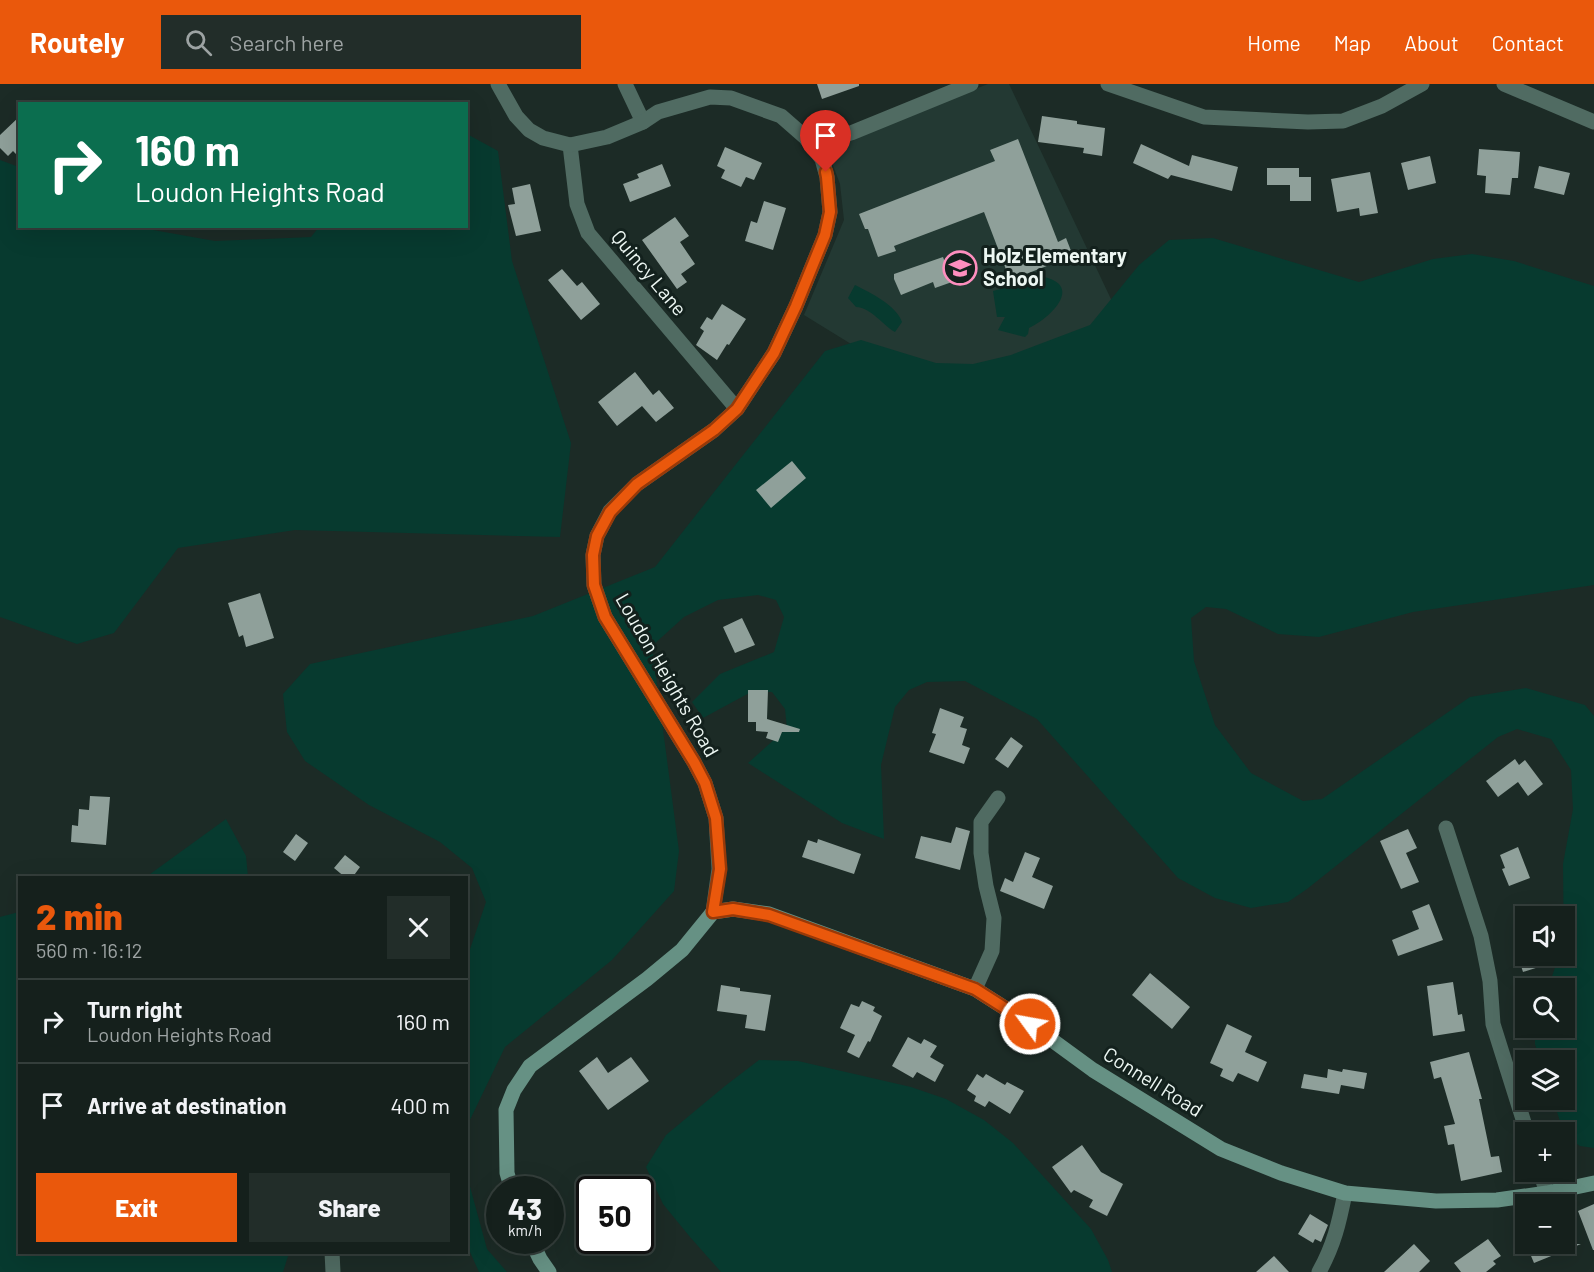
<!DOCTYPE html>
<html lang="en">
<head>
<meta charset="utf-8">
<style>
  body { margin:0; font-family:Barlow,sans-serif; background:#222d29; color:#f1f3f6; height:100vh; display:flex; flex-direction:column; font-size:22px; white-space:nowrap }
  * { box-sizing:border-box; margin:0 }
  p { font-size:20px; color:#9da3a3 }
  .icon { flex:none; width:33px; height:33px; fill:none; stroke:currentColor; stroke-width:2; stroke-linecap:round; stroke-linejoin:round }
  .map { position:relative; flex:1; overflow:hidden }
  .sheet { position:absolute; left:18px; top:792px; width:450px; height:378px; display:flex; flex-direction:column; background:#15201c; border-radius:0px; box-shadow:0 6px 24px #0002,0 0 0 2px #343e3b }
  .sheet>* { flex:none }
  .top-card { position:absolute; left:18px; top:18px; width:450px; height:126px; border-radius:0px; box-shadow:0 6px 24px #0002,0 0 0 2px #343e3b; background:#0b6e4f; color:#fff; overflow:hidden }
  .buttons { position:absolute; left:1515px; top:822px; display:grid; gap:12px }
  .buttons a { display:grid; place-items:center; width:60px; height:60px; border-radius:0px; background:#15201c; box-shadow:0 6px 24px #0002,0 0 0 2px #343e3b; font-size:30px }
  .speed { position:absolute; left:486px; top:1092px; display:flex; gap:12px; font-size:30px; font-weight:700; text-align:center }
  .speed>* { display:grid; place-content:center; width:78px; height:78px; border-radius:50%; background:#15201c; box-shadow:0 6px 24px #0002,0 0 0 2px #343e3b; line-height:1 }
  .speed small { font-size:15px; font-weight:400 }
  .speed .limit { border:3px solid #111; border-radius:9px; background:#fff; color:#111 }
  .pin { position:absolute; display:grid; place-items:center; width:51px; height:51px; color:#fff; margin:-62px -26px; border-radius:50% 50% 50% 0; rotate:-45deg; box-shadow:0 0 6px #0007 }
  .pin .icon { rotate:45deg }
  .me { position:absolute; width:66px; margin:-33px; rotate:302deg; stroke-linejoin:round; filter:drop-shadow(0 0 4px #0008) }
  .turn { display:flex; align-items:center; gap:21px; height:126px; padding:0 18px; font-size:27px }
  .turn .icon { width:78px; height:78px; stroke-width:2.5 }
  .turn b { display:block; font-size:42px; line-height:51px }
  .round { display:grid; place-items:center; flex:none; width:63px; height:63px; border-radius:0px; background:#222d29 }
  .headline { display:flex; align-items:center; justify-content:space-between; height:102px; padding:0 18px }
  h1 { font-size:36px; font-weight:800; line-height:45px; color:#ea580c }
  .primary-button { display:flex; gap:12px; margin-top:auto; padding:12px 18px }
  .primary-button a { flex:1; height:69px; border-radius:0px; background:#ea580c; color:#fff; font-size:24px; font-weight:800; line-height:69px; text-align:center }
  .primary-button a+a { background:#222d29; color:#f1f3f6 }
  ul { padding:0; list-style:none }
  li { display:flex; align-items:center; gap:18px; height:84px; padding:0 18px; border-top:2px solid #343e3b }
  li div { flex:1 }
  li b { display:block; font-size:22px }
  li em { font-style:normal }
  header { display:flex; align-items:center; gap:36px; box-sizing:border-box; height:84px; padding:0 30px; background:#ea580c; color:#fff }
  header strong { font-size:28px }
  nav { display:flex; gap:33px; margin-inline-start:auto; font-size:21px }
  .search { width:420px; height:54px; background:#222d29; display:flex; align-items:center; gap:15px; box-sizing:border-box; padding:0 21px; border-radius:0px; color:#9da3a3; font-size:22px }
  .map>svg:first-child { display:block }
  .built { fill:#233933 }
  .green { fill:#073a2f }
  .building { fill:#8fa09a }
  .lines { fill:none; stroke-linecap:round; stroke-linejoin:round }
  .minor { stroke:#506b62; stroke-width:15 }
  .tertiary { stroke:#506b62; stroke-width:15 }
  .secondary { stroke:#669184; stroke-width:15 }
  .route-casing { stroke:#983908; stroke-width:15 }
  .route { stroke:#ea580c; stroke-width:10 }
  .labels { text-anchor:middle; stroke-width:6; stroke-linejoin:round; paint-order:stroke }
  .poi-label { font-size:20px; font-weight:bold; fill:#edf7f3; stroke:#13211d; text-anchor:start }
  .street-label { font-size:20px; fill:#edf7f3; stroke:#13211d }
</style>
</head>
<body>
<header>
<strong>Routely</strong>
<div class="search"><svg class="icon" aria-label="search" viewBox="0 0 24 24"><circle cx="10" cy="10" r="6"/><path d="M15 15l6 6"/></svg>Search here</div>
<nav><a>Home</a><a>Map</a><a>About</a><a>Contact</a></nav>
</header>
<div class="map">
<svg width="1594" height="1188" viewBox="0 0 1594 1188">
  <rect width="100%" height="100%" fill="#1c2b26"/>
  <path class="built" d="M988 0H1009L1119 232 942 316 804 231 844 136 840 100 826 63Z"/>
  <path class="green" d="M467 50 498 67 512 177 571 359 560 453 295 446 178 464 114 549 77 560 0 533V76L19 83 20 142 136 143 215 157 311 153 319 143 466 142Z
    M1213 154 1359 198 1433 175 1472 170 1514 177 1594 202V501L1413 528 1319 553 1278 550 1226 525 1206 523 1191 534 1194 577 1215 641 1251 689 1303 717 1322 715 1470 613 1526 604 1585 621 1594 632V1064L1580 1062 1565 1052 1553 1016H1564V976H1540L1535 960V944H1564V904H1548L1559 872H1564L1563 780 1573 725 1571 686 1551 655 1517 645 1498 653 1307 805 1288 818 1251 824 1215 814 1178 794 1037 635 965 597 927 598 909 606 895 623 881 681 884 755 842 739 748 679 787 644 785 625 772 608 753 607 703 634 692 618 720 590 774 568 784 533 776 516 758 511 718 516 684 533 652 562 679 767 674 807 612 876 505 963 468 1040 469 1099 487 1165 507 1188H479L466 1159V877L486 818 472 784 440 758 369 721 305 677 287 648 283 610 310 580 533 532 655 483 825 267 861 256 936 279 973 280 1011 271 1090 241 1139 181 1169 156Z
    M1044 193C1084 202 1049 235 1029 244L1028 250 1025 253 998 246 1005 233H997L993 207Z
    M855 201C871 209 896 221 902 238L895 248C881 240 872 224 856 223L848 214Z
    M226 735 246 772 248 793H146Z
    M19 828 20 1168 289 1169 283 1188H0V833Z
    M759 976 798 977 911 1003 946 1015 984 1036 1013 1059 1091 1145 1108 1176 1112 1188H721L690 1153 663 1120 646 1083 666 1051 725 1002Z"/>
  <path class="building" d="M817 0H859V2L822 15Z
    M20 32V74L13 67 8 72 0 64V51Z
    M1042 32 1077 37V40L1105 44 1102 72 1083 69 1084 64 1038 58Z
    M1018 55 1058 158 1066 154 1073 172 1010 196 984 128 894 162 896 167 878 173 868 145H865L859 130 995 77 990 66Z
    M1141 60 1189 82 1192 71 1238 83 1232 107 1171 91 1168 95 1133 79Z
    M725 63 762 79 754 96 746 93 741 103 721 94 725 86 717 82Z
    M1479 65 1520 68 1518 94H1512L1510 111 1485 109 1486 92 1477 91Z
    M1430 72 1436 99 1408 106 1401 79Z
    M662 80 671 102 630 118 623 100 639 94 637 90Z
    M1539 82 1570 89 1564 111 1534 104Z
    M1267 84H1299V93H1311V117H1290V101H1267Z
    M1370 88 1378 129 1360 132 1359 124 1337 128 1331 95Z
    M530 100 541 147 516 152 508 121 515 120 512 104Z
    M764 117 786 124 773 166 745 157 751 137 757 139Z
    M675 133 689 152 680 158 695 180 681 190 687 198 677 205 642 156Z
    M943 173 952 198 935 204 933 198 901 211 894 195V190Z
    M562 185 577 202 582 198 600 220 581 236 548 196Z
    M722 220 746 235 729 261 727 260 717 276 696 261 704 247 700 244 707 233 712 236Z
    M635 288 653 311 659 306 674 324 656 338 642 322 617 342 598 318Z
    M792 377 806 394 771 424 756 406Z
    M260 509 274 554 246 563 243 551 239 553 228 519Z
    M742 534 755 561 735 569 723 543Z
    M748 606H768L767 635 800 645 799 648H782L778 658 766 654 768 648 756 647V638H748Z
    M940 624 964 633 960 643 967 645 962 661 970 664 964 680 929 668 936 650 932 649Z
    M1011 653 1023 662 1008 684 995 675Z
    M1515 675 1519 681 1525 676 1543 700 1528 712 1518 698 1498 713 1486 697Z
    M90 712 110 713 106 761 71 758 72 741 78 742 79 725 89 726Z
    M956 743 970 747 960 786 915 774 921 752 951 759Z
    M1408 745 1417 764 1406 769 1419 798 1401 805 1380 757Z
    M296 750 308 759 295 777 283 768Z
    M818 755 861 770 854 790 802 773 808 756 817 759Z
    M1518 763 1530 794 1509 802 1502 785 1505 784 1500 771Z
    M1025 768 1040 774 1032 793 1053 802 1044 825 1000 807 1005 794 1013 798Z
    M345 771 360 783 352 794H346L334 784Z
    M1429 820 1443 856 1398 872 1392 856 1419 845 1412 827Z
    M1526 853V872H1538L1542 882 1523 888 1513 857Z
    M1150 889 1190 923 1172 945 1132 911Z
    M1453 898 1458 931 1462 930 1465 947 1433 952 1427 902Z
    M721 901 740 904V907L771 911 765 947 745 944 747 931 717 927Z
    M862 917 875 923 873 927 882 932 870 958 868 957 859 974 847 968 855 951 840 944 851 920 859 923Z
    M1227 940 1252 952 1245 968 1267 978 1258 998 1238 989 1233 998 1220 992 1223 985 1210 979Z
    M908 953 921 960 924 955 937 962 930 973 944 981 935 998 917 988 913 994 892 982Z
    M1469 968 1482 1015H1479L1491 1073 1499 1072 1502 1088 1461 1097 1454 1060 1448 1061 1444 1042 1455 1040 1441 993 1434 995 1430 978Z
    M597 973 608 989 631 973 649 997 608 1026 579 987Z
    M1328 985 1342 988 1343 985 1367 989 1364 1005 1341 1001 1339 1010 1301 1004 1304 990 1327 994Z
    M977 990 983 994 986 990 1005 1001 1007 998 1024 1007 1010 1030 989 1017 985 1023 974 1017 976 1012 967 1006Z
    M1082 1061 1101 1088 1123 1100 1107 1132 1089 1123 1093 1116 1074 1106 1071 1109 1052 1083Z
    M1594 1120V1166H1593L1578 1127Z
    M1310 1130 1328 1141 1321 1158 1315 1155 1313 1159 1298 1150Z
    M1488 1155 1501 1172 1493 1177 1496 1180 1486 1188H1461L1454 1179Z
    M1414 1160 1430 1177 1419 1188H1384Z
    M1526 1160H1581L1534 1179Z
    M1274 1172 1289 1188H1256Z"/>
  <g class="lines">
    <path class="minor" d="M625 0 643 38
      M1108 0 1204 33 1308 38 1343 37 1382 22 1422 0
      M1504 0 1594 38
      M570 61 577 120 588 149 737 325
      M1446 744 1481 852 1490 897 1493 940 1527 1048
      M975 905 992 867 994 834 986 802 981 769V738L998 714
      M1540 1088 1547 1109
      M332 1168 333 1188
      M1319 1188C1334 1161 1339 1139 1345 1109"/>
    <path class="tertiary" d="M498 0 516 32 529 46 543 54 570 61 607 53 643 38 658 28 710 13 731 14 781 32 805 53 822 75 827 93 830 128 825 151 796 222 774 269 737 325 714 346 637 400 610 427 597 452 593 471 594 501 605 533 694 678 705 699 716 734 719 785 713 828
      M805 53 833 55 851 49 971 0"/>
    <path class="secondary" d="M512 1106 507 1089 506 1026 514 1006 530 982 647 895 682 866 713 828 733 825 769 830 975 905 1030 940 1093 986 1221 1065 1281 1089 1345 1109 1436 1117 1497 1116 1547 1109 1594 1099
      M531 1156 540 1175 549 1188"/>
  </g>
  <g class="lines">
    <g class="route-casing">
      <path id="route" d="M826 88 827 93 830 128 825 151 796 222 774 269 737 325 714 346 637 400 610 428 597 452 593 471 594 501 605 533 694 678 705 699 716 734 720 785 713 828 733 825 769 831 975 905 1030 940"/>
    </g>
    <use href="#route" class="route"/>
  </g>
  <defs>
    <g id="school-ring" transform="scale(1.725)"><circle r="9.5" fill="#13211d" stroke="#fd8ebe" stroke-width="1.5"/><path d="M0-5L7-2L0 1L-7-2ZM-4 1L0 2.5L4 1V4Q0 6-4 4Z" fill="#fd8ebe"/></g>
  </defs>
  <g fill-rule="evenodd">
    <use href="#school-ring" x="960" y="184"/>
  </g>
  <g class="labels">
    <g class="poi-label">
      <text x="983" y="179">Holz Elementary<tspan x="983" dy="23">School</tspan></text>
    </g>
    <g class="street-label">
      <text transform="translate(649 189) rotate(50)" y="7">Quincy Lane</text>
      <text transform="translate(667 591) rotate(60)" y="7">Loudon Heights Road</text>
      <text transform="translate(1153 998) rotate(32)" y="7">Connell Road</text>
    </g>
  </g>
</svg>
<div class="buttons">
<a><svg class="icon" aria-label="sound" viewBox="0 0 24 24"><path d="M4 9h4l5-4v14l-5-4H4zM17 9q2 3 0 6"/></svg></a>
<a><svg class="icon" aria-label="search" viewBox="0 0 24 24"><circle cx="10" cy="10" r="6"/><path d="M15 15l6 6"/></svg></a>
<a><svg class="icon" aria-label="layers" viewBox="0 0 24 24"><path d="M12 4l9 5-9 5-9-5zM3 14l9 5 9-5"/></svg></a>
<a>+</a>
<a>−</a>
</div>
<div class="speed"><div>43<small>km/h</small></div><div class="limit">50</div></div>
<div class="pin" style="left:826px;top:88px;background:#d93025"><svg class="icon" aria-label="arrive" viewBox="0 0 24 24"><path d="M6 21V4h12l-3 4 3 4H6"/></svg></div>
<svg class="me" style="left:1030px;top:940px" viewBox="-20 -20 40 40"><circle r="17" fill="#ea580c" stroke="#fff" stroke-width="3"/><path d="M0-11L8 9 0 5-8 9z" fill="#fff"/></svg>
<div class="top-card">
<div class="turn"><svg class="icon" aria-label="right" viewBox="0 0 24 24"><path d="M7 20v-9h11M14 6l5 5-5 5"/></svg><div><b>160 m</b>Loudon Heights Road</div></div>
</div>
<section class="sheet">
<div class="headline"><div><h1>2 min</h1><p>560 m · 16:12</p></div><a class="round"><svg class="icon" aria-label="close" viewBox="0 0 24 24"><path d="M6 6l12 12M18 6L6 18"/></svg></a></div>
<ul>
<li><svg class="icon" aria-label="right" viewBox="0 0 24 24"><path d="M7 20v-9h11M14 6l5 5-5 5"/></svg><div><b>Turn right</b><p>Loudon Heights Road</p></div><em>160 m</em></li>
<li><svg class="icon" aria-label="arrive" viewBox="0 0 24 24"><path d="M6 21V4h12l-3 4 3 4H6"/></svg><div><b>Arrive at destination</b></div><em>400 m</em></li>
</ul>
<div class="primary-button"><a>Exit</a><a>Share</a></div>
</section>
</div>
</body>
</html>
